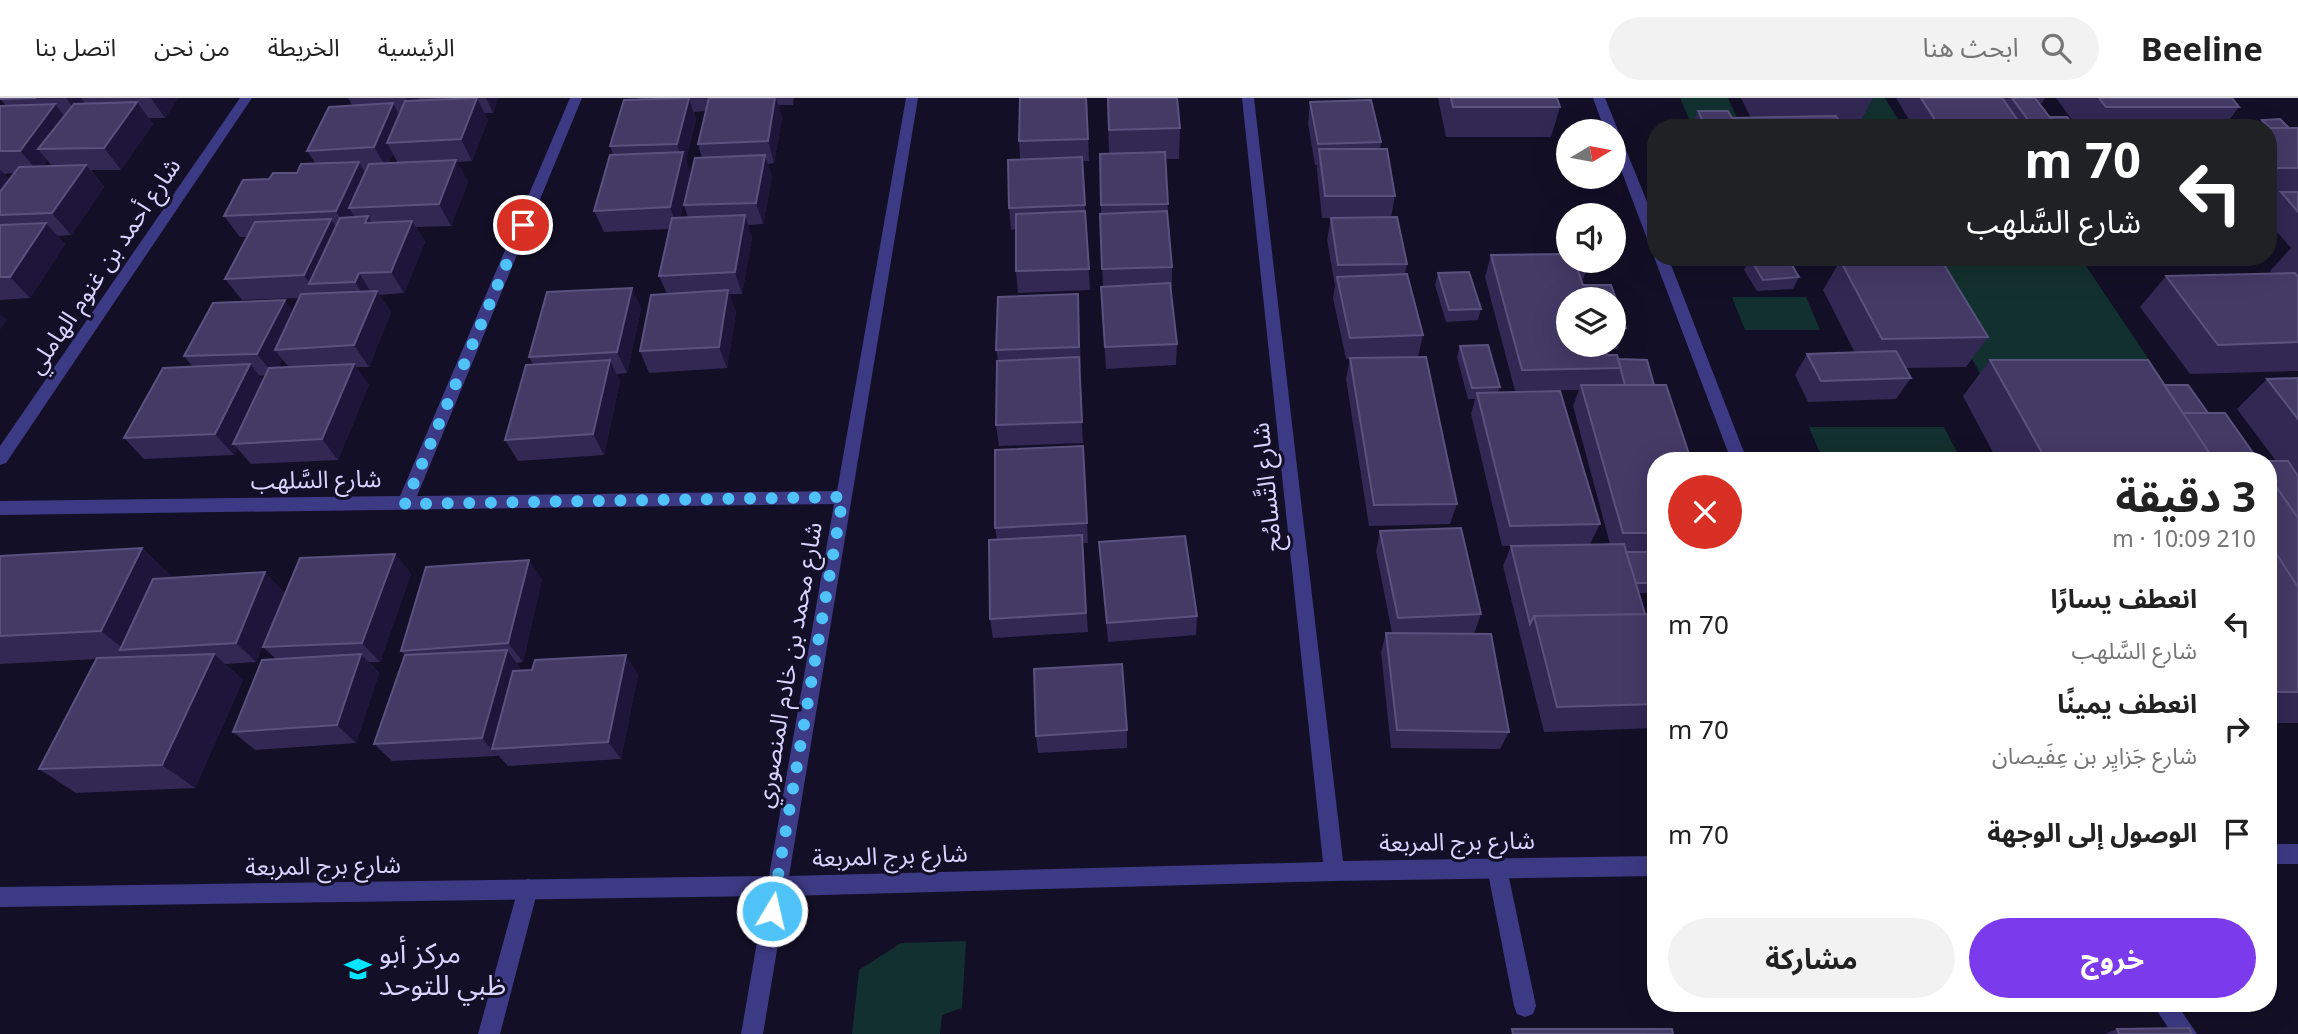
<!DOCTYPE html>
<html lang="ar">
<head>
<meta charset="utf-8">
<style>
  body { margin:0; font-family:"Noto Sans","Noto Sans Arabic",sans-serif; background:#f2f2f2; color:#222; direction:rtl; height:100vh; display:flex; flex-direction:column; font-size:26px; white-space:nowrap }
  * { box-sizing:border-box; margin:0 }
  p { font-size:23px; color:#767676 }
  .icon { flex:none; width:38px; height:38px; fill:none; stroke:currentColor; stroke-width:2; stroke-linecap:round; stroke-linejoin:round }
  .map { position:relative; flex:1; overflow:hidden; direction:ltr }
  .sheet { position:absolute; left:1647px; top:354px; width:630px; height:560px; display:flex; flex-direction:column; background:#fff; border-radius:28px; box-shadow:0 7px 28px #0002; direction:rtl }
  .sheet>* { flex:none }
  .banner { position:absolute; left:1647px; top:21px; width:630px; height:147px; border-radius:28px; box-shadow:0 7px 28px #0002; direction:rtl; background:#202124; color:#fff; overflow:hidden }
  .needle { width:46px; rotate:80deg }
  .controls { position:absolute; left:1556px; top:21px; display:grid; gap:14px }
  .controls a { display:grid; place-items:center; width:70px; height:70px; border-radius:50%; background:#fff; box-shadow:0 7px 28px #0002; font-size:35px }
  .pin { position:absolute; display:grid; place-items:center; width:60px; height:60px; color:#fff; margin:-30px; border:4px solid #fff; border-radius:50%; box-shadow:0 2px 7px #0007 }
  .me { position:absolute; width:77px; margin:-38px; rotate:9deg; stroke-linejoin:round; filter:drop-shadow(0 0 5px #0008) }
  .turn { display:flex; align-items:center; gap:24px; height:147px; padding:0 21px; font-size:32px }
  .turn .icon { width:91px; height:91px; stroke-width:2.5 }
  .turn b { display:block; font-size:49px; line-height:60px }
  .round { display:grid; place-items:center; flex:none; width:74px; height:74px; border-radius:37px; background:#f2f2f2 }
  .headline { display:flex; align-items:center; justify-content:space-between; height:119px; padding:0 21px }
  h1 { font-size:42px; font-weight:700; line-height:52px }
  .action { display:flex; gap:14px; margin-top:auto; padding:14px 21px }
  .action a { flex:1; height:80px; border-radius:42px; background:#7c3aed; color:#fff; font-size:28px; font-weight:700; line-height:80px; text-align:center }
  .action a+a { background:#f2f2f2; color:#222 }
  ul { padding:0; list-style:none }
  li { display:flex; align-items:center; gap:21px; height:105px; padding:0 21px }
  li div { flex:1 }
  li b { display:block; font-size:26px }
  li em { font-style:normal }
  header { display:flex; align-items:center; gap:42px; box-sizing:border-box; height:98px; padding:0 35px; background:#fff; border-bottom:2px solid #e0e0e0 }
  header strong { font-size:33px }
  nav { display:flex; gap:38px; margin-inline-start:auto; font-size:24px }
  .search { width:490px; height:63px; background:#f2f2f2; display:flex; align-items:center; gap:18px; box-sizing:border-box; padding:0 24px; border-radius:38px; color:#767676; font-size:26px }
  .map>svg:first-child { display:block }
  .green { fill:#12302f }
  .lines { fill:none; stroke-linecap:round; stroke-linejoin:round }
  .service { fill:#3d3a85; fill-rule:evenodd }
  .minor { fill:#3d3a85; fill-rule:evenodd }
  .wall { fill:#312854; fill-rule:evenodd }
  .shaded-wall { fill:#1d163a }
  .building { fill:#433a66; stroke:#5a527e; stroke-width:2 }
  .route { stroke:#4fc3f7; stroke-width:12; stroke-dasharray:0 21.6 }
  .labels { text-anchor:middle; stroke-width:6; stroke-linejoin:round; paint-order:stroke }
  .street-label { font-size:24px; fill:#d9d4ff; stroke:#130f26 }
  .near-poi-label { font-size:28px; fill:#d9d4ff; stroke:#130f26; text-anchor:start }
</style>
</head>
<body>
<header>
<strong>Beeline</strong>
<div class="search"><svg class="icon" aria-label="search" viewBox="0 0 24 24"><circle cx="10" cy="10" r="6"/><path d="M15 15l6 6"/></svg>ابحث هنا</div>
<nav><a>الرئيسية</a><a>الخريطة</a><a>من نحن</a><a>اتصل بنا</a></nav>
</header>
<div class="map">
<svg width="2298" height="936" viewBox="0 0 2298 936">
  <rect width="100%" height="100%" fill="#130f26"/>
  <path class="green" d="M1680 0H1728L1741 28H1692Z
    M1845 0H1885L1903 30H1862Z
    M2084 165 2160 278 1982 279 1919 166Z
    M1732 199H1806L1820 232H1745Z
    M1809 329H1944L1961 362H1823Z
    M966 843 962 910 942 917 940 936H852L859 872 901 845Z"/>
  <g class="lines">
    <path class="service" d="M1497 760 1504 763 1507 770 1536 908 1533 916 1525 919 1517 916 1514 908 1487 770 1490 763Z
      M528 781 535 784 538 791 500 936H478L518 791 521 784Z
      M2152 905H2176L2197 936H2172Z"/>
    <path class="minor" d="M240 0H252L6 365 0 367V348Z
      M570 0H582L417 398 837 393 906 0H918L789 778 1323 764 1242 0H1254L1343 763 1656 758V778L1334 783 786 798 763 936H741L765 798 0 809V789L769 778 834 406 0 417V403L400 398Z
      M1593 0H1605L1656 126V151L1649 146 1614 53V33H1605Z
      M1656 156V159H1668L1747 362H1731L1654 159Z
      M2268 746H2298V766H2268Z"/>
  </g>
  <path class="wall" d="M1 0H178L165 20H149L153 26 121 72H91L104 89 71 137 57 138 65 146 30 200 0 202V8H6L0 1ZM47 62 52 68H43ZM14 75 9 82 4 76Z
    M348 0H498L493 15H484L488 22 472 63 457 64 468 84 451 128 416 129 425 144 404 195 379 197 391 214 369 269H356L369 287 338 362 251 366 237 350 234 357 144 361 124 340 192 268 184 258 293 214 299 200 242 202 225 181 248 139H240L224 118 269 81 297 75 316 66 307 53 352 7ZM393 56 398 65H389ZM282 261 289 269 278 270ZM266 277 263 282 259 278Z
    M639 0H794L793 7H778L782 20 774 65 768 66 772 79 763 126 748 127 752 139 742 196H729L736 214 727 270 649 275 640 253 667 196 659 178 669 131 604 134 594 113 613 57 610 48 639 2ZM706 13 698 46 702 60 684 107 688 120H680L690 75 686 62 696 22 694 14Z
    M1020 0H1087L1089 63H1082L1090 192 1018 195 1016 173V131L1011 132 1009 110 1020 61 1019 43Z
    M1107 0 1180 30 1179 61H1165L1168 117 1172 169V190H1170L1177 246 1176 267 1106 271 1102 210 1101 189H1103L1100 116H1101L1100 56 1109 55Z
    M1438 0H1557L1560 9 1551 39H1446Z
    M1741 0H1873L1858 28 1865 30H1691L1698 13 1732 20H1751Z
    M1896 0H2045L2042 5H2038L2050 19 2076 30H1914Z
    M2056 0H2232L2239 9 2223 30H2078Z
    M1310 4 1381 44 1380 51 1395 98 1391 119 1407 166 1405 176 1423 237 1418 259 1457 406 1450 426 1369 428 1346 281 1350 261H1346L1333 200 1335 188 1327 142 1331 120H1335H1322L1317 73V67H1315L1308 26Z
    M2262 22 2289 30H2298V273L2190 276 2140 209 2166 178 2273 176 2270 173 2291 150 2268 124V108L2275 101H2268V30H2256Z
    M1568 156V163H1587L1588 167 1582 184 1583 187H1611L1626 230 1617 251 1605 252 1607 257H1617L1618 261 1647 262 1654 287H1666L1691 362H1656V495H1639L1645 516H1652L1656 526V630L1544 634 1503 468 1511 448 1610 446 1573 308 1579 292 1515 293 1485 179 1491 157ZM1568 201H1614V247H1568Z
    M1741 159H1945L1944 162H1941L1988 239 1966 269 1905 270 1911 280 1896 301 1808 304 1795 277 1807 256 1855 255 1823 192 1840 163 1790 164 1799 179 1793 191 1757 193 1744 172 1748 165H1744Z
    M1438 175 1481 211 1478 222 1446 224 1435 187Z
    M632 190 641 211 627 275 617 276 620 283 604 357 518 363 505 342 533 266 529 259Z
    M1079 217 1081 270H1079L1083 345 999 348 996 327 998 262 996 252Z
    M1460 248 1500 289 1498 294 1600 426 1590 446 1502 448 1471 316 1475 301H1468L1457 259Z
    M1990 262 2164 287 2208 315 2258 362H1997L1963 298Z
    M2298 280V625H2268V363H2276L2237 311 2267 281Z
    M1083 348 1088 445H1082L1088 534 993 540 990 521 997 442 995 430Z
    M1380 433 1481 516 1474 536 1509 634 1500 651 1391 650 1381 554 1386 535H1392L1376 453Z
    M1099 444 1197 518 1196 537 1108 544Z
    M142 450 171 478V480L284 494 256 564 225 566 243 582 195 690 76 695 39 671 97 561 0 566V458Z
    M395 456 411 476 380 564H369L379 575 356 645 255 652 233 634 276 561 263 549Z
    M542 481 523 564 516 565 521 571 520 573 638 576 621 661 508 668 498 657 497 658 392 663 374 646 405 557 401 553Z
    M1127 632V650L1038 655 1036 638Z
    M2117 931 2192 936H2105Z"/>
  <path class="shaded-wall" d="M66 0H81L89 11 82 21Z
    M151 0H178L165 20Z
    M406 0H419L421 4 415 18Z
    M477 0 488 22 472 63 461 41Z
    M486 0H498L493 15Z
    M689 0 696 22 686 62 690 75 678 131 670 109 681 59 677 46Z
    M775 0H776L782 20 774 65 768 43Z
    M137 4 153 26 121 72 104 50Z
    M393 5 405 27 387 45 393 56 387 71 374 49Z
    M55 6 72 28 38 51 47 62 39 74 20 53Z
    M765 57 772 79 763 126 756 105Z
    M456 62 468 84 451 128 439 106Z
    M359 64 372 86 349 110 356 121 349 134 336 113Z
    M86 67 104 89 71 137 52 115Z
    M1 72 20 94 0 117V73Z
    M745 117 752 139 742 196 735 174Z
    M368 118 381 140 365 125Z
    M331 121 345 143 310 186 304 177Z
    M412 123 425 144 404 195 391 174Z
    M46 125 65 146 30 200 10 179Z
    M359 175 373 197 369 205 355 184Z
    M632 190 641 211 627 275 617 254Z
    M728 192 736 214 727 270 719 249Z
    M377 193 391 214 369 269 354 247Z
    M285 202 300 224 275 252 282 261 274 277 257 256Z
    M0 216 7 222 0 232Z
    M610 262 620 283 604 357 593 336Z
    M250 266 267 287 233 346 237 350 234 357 215 336Z
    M354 266 369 287 338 362 322 341Z
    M142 450 171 478 137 551 125 552 101 533Z
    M395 456 411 476 380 564 362 545Z
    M529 462 542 481 523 564 508 545Z
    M265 474 284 494 256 564 236 545Z
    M507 552 521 571 500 650 492 651 497 658 482 640Z
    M214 556 243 582 195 690 162 667Z
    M361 556 379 575 356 645 337 627Z
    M626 557 638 576 621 661 608 644Z"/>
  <path class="building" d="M1 0H36L0 1Z
    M477 0 461 41 387 45 405 3Z
    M689 0 677 46 610 48 624 2Z
    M709 0H775L768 43 698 46Z
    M1020 0H1086L1088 41 1019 43Z
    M1108 0H1177L1180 30 1109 32Z
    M1451 0H1557L1560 9H1453Z
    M1921 0H2002L2019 24 1937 25Z
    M2012 0H2035L2058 30H2034Z
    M2099 0H2232L2239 9H2106Z
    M1371 2 1381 44 1318 46 1310 4Z
    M137 4 104 50 38 51 74 6Z
    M393 5 374 49 307 53 329 9Z
    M55 6 20 53H0V8Z
    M1698 13H1728L1732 20 1836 18 1843 30H1706Z
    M2050 19H2067L2076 30H2058Z
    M2280 21 2289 30H2270L2262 22Z
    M1842 28H1864L1865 30H1843Z
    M2268 30H2298V70H2268Z
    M1319 51H1387L1395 98H1325Z
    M683 54 670 109 594 113 610 57Z
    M1165 54 1168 106 1101 107 1100 56Z
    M765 57 756 105 684 107 695 60Z
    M1082 59 1085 107 1009 110 1008 62Z
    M456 62 439 106 349 110 369 66Z
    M359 64 336 113 224 118 243 82 269 81 273 75H297L301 66Z
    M86 67 52 115 0 117V94L19 69Z
    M2281 94H2298V114Z
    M1085 113 1089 171 1016 173V116Z
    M1167 113 1172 169 1102 171 1100 116Z
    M745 117 735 174 659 178 672 120Z
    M368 118 365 125 412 123 391 174 359 175 355 184 309 186 340 120Z
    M1397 119 1407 166 1338 167 1331 120Z
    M331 121 304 177 225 181 255 124Z
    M46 125 10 179H0V127Z
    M1568 156V163H1587L1588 167H1576L1583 187H1611L1626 230H1614V201H1568V247H1604L1607 257H1617L1621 270 1522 272 1491 157Z
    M1762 159H1787L1799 179 1763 182 1750 160Z
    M1940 160 1988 239 1882 241 1840 162Z
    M1469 174 1481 211 1449 212 1438 175Z
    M2295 175 2298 179V244L2218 247 2166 178Z
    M1407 176 1423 237 1350 240 1337 179Z
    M1170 185 1177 246 1105 249 1101 189Z
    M632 190 617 254 529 259 547 194Z
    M728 192 719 249 640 253 651 197Z
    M377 193 354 247 275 252 301 196Z
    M1078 196 1079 249 996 252 998 199Z
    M285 202 257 256 184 258 213 205Z
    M1488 247 1500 289 1472 290 1460 248Z
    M1896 253 1911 280 1821 283 1807 256Z
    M1079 259 1082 324 996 327 997 263Z
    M1426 259 1457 406 1374 407 1350 260Z
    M1618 261 1647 262 1654 287H1625Z
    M610 262 593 336 505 342 526 267Z
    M1990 262H2148L2214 362H2046Z
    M250 266 215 336 124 340 163 270Z
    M354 266 322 341 233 346 269 270Z
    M2298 280V321L2267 281Z
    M1581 287H1666L1691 362H1656V435H1623Z
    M2164 287H2188L2208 315H2183Z
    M1560 293 1600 426 1510 428 1477 295Z
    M2183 315H2225L2258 362H2214Z
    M1083 348 1087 425 995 430V352Z
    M2268 363H2288L2298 378V420L2268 377Z
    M2268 377 2298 420V489L2268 443Z
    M1461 430 1481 516 1398 520 1380 433Z
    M1082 437 1086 515 990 521 989 442Z
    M1185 438 1197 518 1107 525 1099 444Z
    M2268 443 2298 489V594H2268Z
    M1624 446 1645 516 1534 518 1530 526 1511 448Z
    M142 450 101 533 0 538V458Z
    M1626 454H1656V485H1636Z
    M395 456 362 545 263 549 300 460Z
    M529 462 508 545 401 553 426 469Z
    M265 474 236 545 120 552 153 481Z
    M1652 516 1656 526V606L1557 609 1534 518Z
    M1386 535 1491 536 1509 634 1397 632Z
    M507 552 482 640 374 646 405 557Z
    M214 556 162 667 39 671 97 560Z
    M361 556 337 627 233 634 262 562Z
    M626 557 608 644 492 651 513 573 532 572 535 562Z
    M1122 566 1127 632 1036 638 1034 571Z
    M2189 930 2192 936H2119L2117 931Z
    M1512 931H1672L1673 936H1513Z"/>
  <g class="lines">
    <path class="route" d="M523 127 405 406 843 399 772 813"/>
  </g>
  <defs>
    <g id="school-bare" transform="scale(2.1)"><path d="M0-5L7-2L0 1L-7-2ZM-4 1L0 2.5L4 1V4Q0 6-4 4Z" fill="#00e5ff" stroke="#130f26" stroke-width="2.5" paint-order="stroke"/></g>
  </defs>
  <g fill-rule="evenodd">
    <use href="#school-bare" x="358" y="871"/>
  </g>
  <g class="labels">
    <g class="street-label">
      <text transform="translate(104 168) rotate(-56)" y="8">شارع أحمد بن غنوم الهاملي</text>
      <text transform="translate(316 382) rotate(-1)" y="8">شارع السَّلهب</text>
      <text transform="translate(1267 389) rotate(-96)" y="8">شارع التَّسامُح</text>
      <text transform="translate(789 567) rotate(-80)" y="8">شارع محمد بن خادم المنصوري</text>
      <text transform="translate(1457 744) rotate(-1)" y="8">شارع برج المربعة</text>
      <text transform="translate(890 758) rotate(-2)" y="8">شارع برج المربعة</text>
      <text transform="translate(323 768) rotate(-1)" y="8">شارع برج المربعة</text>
    </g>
    <g class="near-poi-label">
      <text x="379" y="865">مركز أبو<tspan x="379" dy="32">ظبي للتوحد</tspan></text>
    </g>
  </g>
</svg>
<div class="controls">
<a><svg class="needle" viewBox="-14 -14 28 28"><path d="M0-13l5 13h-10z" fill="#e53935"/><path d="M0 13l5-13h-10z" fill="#767676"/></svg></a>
<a><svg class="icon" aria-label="sound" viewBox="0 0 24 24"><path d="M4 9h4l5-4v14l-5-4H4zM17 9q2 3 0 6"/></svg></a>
<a><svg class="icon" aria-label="layers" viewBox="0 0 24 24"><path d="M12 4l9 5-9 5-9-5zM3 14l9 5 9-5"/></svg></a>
</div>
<div class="pin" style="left:523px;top:127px;background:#d93025"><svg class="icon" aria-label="arrive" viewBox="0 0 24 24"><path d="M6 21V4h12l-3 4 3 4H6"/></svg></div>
<svg class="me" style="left:772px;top:813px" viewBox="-20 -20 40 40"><circle r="17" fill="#4fc3f7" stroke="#fff" stroke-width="3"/><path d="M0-11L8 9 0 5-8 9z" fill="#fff"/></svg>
<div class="banner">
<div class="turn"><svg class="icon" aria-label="left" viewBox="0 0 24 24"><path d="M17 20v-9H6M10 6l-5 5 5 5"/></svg><div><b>70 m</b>شارع السَّلهب</div></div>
</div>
<section class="sheet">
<div class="headline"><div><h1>3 دقيقة</h1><p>210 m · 10:09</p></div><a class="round" style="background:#d93025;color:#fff"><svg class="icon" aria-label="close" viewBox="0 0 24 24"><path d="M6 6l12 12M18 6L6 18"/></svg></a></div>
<ul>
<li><svg class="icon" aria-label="left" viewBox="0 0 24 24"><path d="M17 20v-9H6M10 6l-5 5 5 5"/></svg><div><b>انعطف يسارًا</b><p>شارع السَّلهب</p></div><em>70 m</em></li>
<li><svg class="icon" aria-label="right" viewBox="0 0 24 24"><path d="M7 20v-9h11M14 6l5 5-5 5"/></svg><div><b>انعطف يمينًا</b><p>شارع جَزايِر بن عِفَيصان</p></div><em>70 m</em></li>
<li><svg class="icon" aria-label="arrive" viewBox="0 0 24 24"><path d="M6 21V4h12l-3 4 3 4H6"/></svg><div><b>الوصول إلى الوجهة</b></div><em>70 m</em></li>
</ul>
<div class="action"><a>خروج</a><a>مشاركة</a></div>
</section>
</div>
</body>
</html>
